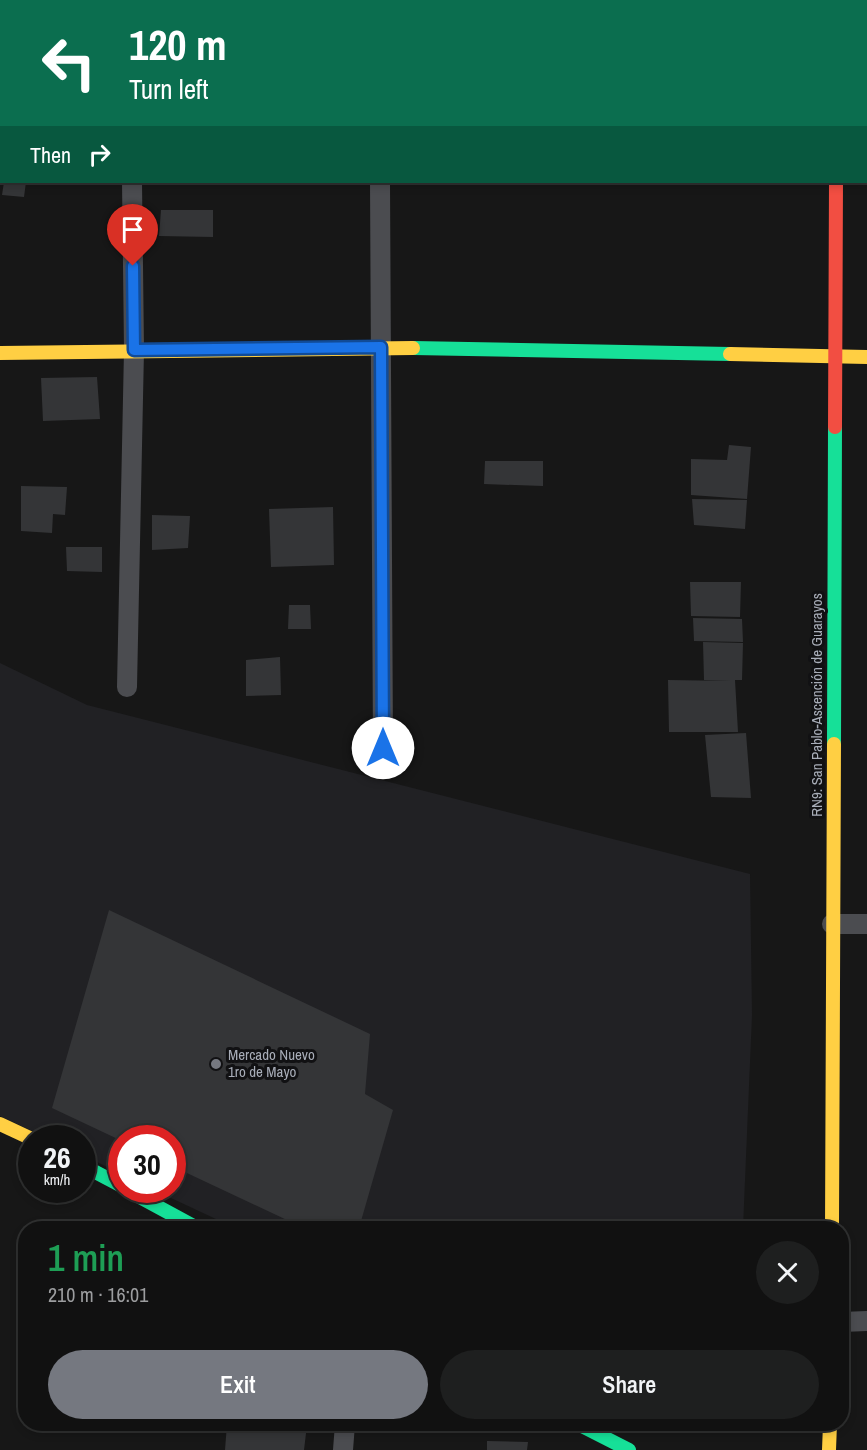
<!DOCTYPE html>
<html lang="en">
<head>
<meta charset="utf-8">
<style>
  body { margin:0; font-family:"Archivo Narrow",sans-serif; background:#1e1f1f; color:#f1f3f6; height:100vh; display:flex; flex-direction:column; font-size:22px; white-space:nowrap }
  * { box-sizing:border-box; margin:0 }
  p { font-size:20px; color:#9c9d9f }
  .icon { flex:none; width:33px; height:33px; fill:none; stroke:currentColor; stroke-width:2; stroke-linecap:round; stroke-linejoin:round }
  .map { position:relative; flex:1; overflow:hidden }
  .details { position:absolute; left:18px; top:1221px; width:831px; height:210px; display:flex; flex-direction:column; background:#111; border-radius:24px; box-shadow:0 3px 9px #0003,0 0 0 2px #303131 }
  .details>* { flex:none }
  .banner { position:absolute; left:0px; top:0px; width:867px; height:183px; box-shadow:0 3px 9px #0003,0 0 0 2px #303131; background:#0b6e4f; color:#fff; overflow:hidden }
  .speed { position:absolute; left:18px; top:1125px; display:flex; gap:12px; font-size:30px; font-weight:700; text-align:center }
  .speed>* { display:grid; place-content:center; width:78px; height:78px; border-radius:50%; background:#111; box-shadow:0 3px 9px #0003,0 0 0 2px #303131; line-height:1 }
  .speed small { font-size:15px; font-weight:400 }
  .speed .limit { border:9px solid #d22; background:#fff; color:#111 }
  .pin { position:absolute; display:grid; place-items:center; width:51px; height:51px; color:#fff; margin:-62px -26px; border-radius:50% 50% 50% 0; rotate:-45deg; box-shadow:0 0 6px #0007 }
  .pin .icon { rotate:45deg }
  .me { position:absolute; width:66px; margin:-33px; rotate:0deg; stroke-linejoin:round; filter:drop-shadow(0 0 4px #0008) }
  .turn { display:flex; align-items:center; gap:21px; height:126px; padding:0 30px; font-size:27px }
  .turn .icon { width:78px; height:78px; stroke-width:2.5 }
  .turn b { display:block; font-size:42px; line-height:51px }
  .then { display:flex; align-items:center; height:57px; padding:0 30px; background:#0003; gap:12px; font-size:22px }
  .round { display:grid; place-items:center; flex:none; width:63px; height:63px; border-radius:32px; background:#1e1f1f }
  .overview { display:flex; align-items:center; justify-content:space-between; height:102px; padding:0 30px }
  h1 { font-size:36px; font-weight:600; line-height:45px; color:#1e9e55 }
  .action { display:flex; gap:12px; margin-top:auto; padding:12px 30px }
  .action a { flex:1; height:69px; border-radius:36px; background:#757880; color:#fff; font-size:24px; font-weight:600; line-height:69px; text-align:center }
  .action a+a { background:#1e1f1f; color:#f1f3f6 }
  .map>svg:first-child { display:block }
  .built { fill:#212124 }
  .building { fill:#343537 }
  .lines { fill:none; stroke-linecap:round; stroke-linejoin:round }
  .street { stroke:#4b4c50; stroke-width:20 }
  .fast { stroke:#16e098; stroke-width:14 }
  .slow { stroke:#ffcf43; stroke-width:14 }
  .jam { stroke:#f24e42; stroke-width:14 }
  .route-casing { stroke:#114b97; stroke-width:15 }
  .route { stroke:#1a73e8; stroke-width:10 }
  .poi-dot { fill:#757880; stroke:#111113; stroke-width:2 }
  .labels { text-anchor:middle; stroke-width:6; stroke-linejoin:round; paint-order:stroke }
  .street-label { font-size:15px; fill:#a8adb8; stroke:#111113 }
  .poi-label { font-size:15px; fill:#a8adb8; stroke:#111113; text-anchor:start }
</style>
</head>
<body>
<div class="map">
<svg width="867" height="1450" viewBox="0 0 867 1450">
  <rect width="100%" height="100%" fill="#171717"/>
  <path class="built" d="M0 663 87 705 750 874 752 1015 743 1228H235L154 1190H172V1138H122L121 1174 83 1155 82 1138H47L0 1116Z"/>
  <path class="building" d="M4 182H26L24 197 2 195Z
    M161 210H213V237L159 236Z
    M97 377 100 419 43 421 41 378Z
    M729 445 751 447 747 499 691 495V459L727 460Z
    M485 461H543V486L484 484Z
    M21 486 67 487 65 515 53 514 52 533 21 531Z
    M692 499 747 500 745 529 694 525Z
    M333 507 334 565 271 567 269 509Z
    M152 515 190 516 188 548 152 550Z
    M66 547H102V572L67 571Z
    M690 582H741L740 617 691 616Z
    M289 605H310L311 629H288Z
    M693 618 742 619 743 642 694 641Z
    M703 642 743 643 742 680H735L738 732H669L668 680 731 681 704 680Z
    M280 657 281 695 246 696V660Z
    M746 733 751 798 711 797 705 735Z
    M109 910 370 1034 365 1094 393 1110 359 1228H304L172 1166V1138H122V1141L52 1108Z
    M227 1424 307 1425 304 1450H225Z
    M692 1424H718L711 1431Z
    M487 1441 528 1442 527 1450H487Z"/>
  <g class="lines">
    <path class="street" d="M130 0 131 2
      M380 0V2
      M380 182 383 748
      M127 687 134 350 132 182
      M832 924H867
      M842 1322 867 1321
      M343 1450 345 1424"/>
    <path class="fast" d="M413 348 730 354
      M834 744 835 427
      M82 1165 122 1186
      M127 1190 197 1228
      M578 1424 629 1450"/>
    <path class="slow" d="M0 353 413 348
      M730 354 867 357
      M0 1124 32 1139
      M832 1228 834 744
      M829 1450 830 1424"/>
    <path class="jam" d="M843 0V2
      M835 427 836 182"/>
  </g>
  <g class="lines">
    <g class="route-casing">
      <path id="route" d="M133 266 134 350 381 347 383 748"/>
    </g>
    <use href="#route" class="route"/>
  </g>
  <circle class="poi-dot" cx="216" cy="1064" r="6"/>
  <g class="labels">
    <g class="street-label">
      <text transform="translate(817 705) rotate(-90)" y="5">RN9: San Pablo-Ascención de Guarayos</text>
    </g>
    <g class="poi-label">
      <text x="228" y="1060">Mercado Nuevo<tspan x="228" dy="17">1ro de Mayo</tspan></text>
    </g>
  </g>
</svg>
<div class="speed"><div>26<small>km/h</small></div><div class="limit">30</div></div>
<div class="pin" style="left:133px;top:266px;background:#d93025"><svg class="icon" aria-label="arrive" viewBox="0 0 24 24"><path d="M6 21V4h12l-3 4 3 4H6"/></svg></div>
<svg class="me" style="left:383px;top:748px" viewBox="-20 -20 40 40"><circle r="19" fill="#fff"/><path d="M0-13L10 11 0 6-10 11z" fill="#1a73e8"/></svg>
<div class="banner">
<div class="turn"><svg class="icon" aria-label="left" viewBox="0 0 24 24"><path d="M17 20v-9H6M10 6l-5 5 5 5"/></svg><div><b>120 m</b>Turn left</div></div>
<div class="then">Then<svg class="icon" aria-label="right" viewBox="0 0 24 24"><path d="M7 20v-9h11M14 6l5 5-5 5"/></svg></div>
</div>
<section class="details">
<div class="overview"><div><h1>1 min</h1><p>210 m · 16:01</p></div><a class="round"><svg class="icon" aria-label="close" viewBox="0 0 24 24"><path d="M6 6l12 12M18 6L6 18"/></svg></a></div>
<div class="action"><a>Exit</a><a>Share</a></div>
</section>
</div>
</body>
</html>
